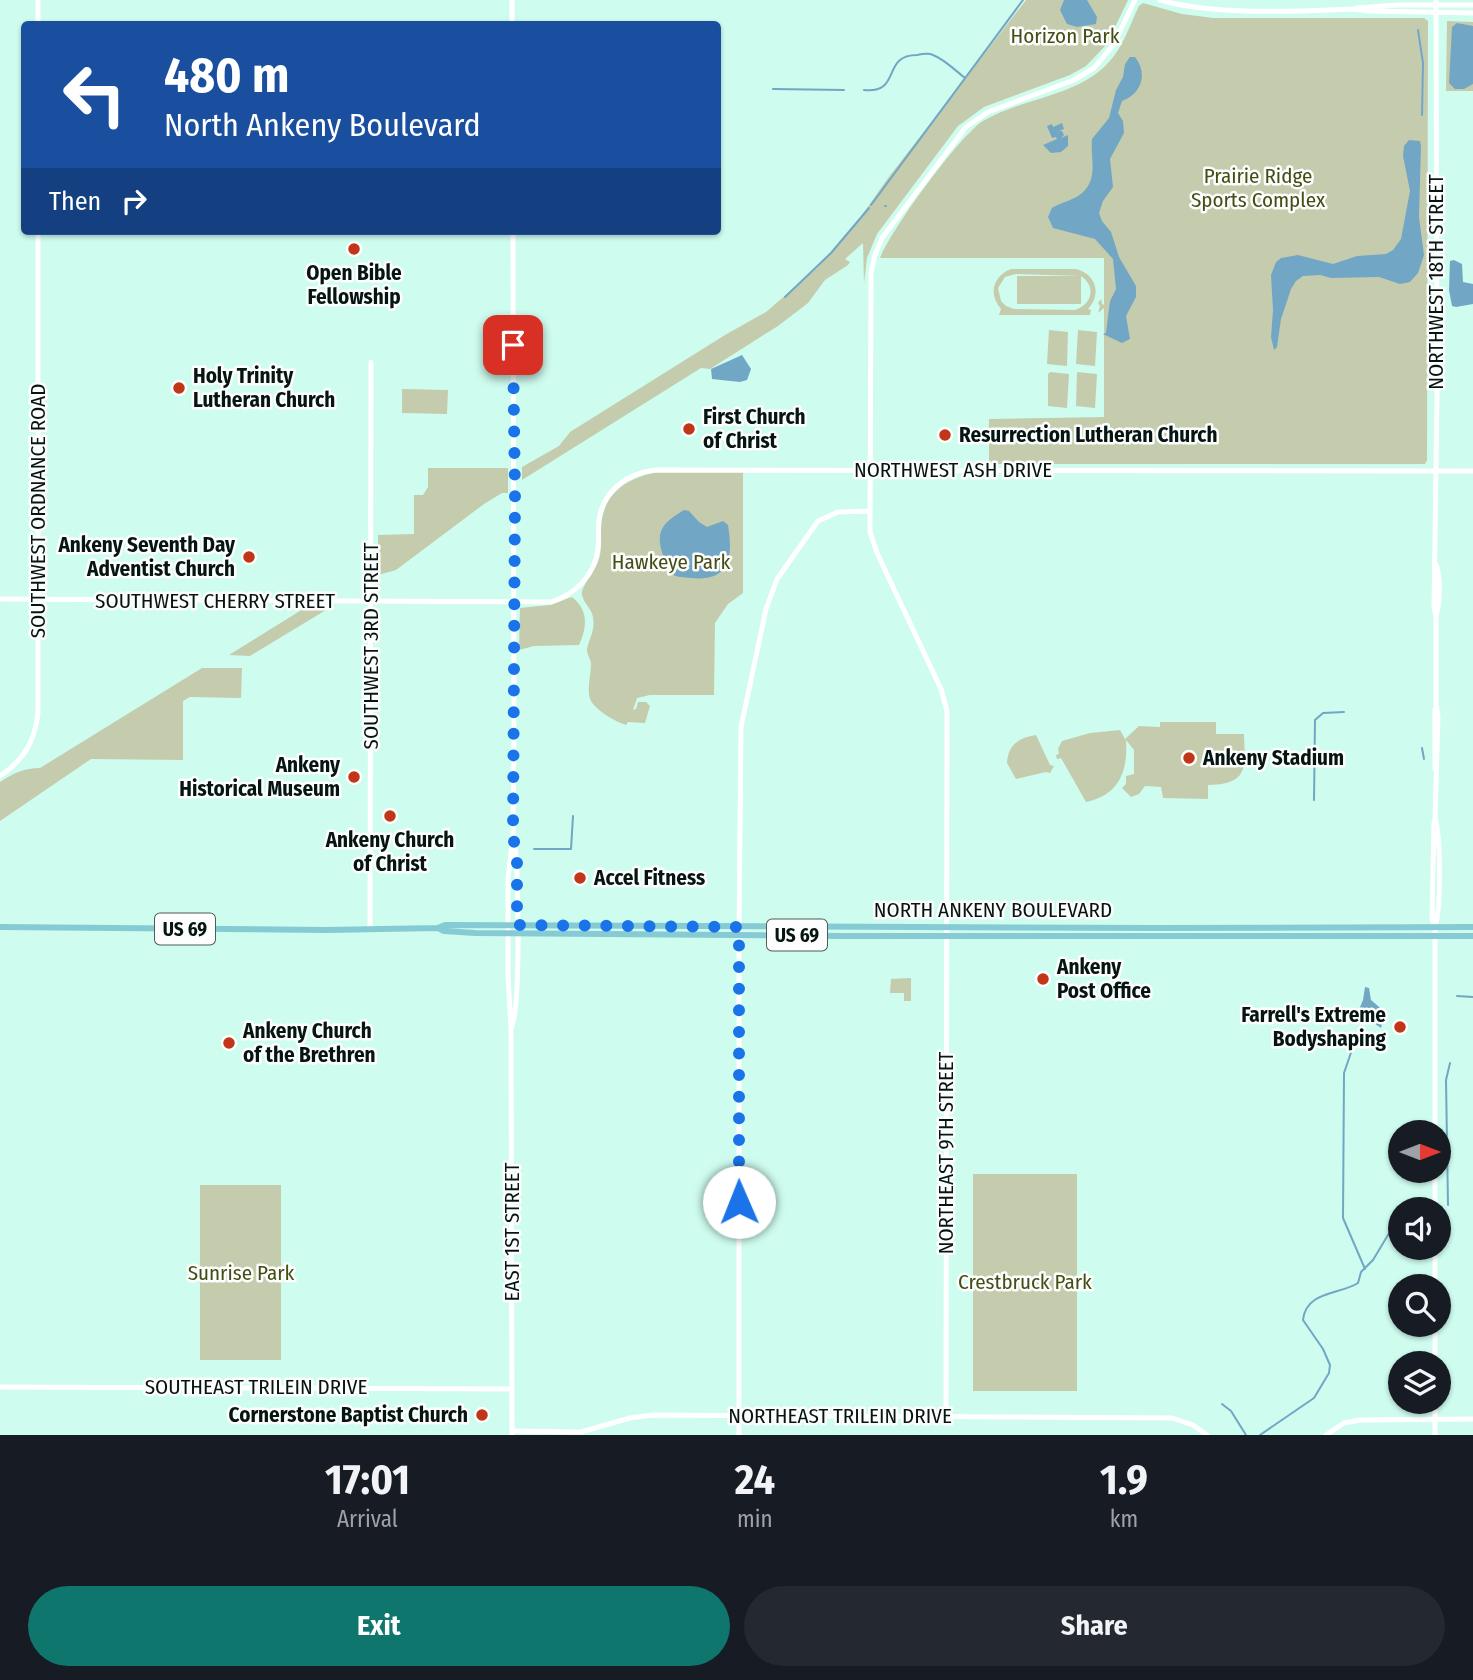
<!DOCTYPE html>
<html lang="en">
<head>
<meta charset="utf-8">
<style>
  body { margin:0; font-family:"Fira Sans Condensed",sans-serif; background:#242831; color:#f1f3f6; height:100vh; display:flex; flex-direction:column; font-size:26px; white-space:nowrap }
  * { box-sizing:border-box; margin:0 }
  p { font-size:23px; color:#9ea1a6 }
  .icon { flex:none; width:38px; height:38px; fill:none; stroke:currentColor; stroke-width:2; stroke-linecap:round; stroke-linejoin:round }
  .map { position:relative; height:1435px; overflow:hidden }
  .details { display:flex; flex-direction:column; background:#171b24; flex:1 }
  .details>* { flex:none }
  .guide { position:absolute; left:21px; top:21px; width:700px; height:214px; border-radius:7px; box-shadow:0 2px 5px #0004; background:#1a4fa0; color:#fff; overflow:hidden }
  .needle { width:46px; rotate:90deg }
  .fabs { position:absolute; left:1388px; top:1120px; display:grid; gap:14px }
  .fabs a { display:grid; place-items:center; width:63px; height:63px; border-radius:50%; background:#171b24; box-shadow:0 2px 5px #0004; font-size:35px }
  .pin { position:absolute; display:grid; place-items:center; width:60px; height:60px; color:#fff; margin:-30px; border-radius:14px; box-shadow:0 4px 10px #0006 }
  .me { position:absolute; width:77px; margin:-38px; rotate:359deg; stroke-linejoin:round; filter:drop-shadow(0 0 5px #0008) }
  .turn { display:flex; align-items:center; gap:24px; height:147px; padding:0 28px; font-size:32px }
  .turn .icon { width:91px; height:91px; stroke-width:2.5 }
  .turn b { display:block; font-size:49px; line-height:60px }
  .then { display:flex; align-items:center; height:66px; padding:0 28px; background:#0003; gap:14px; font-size:26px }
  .eta { display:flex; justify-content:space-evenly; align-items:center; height:119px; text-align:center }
  .eta b { font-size:42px; font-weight:700; line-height:49px }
  .cta { display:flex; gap:14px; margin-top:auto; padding:14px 28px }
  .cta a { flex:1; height:80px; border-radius:42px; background:#0f766e; color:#fff; font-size:28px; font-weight:700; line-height:80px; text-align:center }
  .cta a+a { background:#242831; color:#f1f3f6 }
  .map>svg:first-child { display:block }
  .green { fill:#c4ccad; fill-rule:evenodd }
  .water { fill:#71a7c5 }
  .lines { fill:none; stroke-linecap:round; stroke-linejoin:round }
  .stream { stroke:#71a7c5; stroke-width:2 }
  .tertiary { stroke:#fff; stroke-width:5 }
  .secondary { stroke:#fff; stroke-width:5 }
  .primary { stroke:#86cbd3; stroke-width:6 }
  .route { stroke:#1a73e8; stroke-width:12; stroke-dasharray:0 21.6 }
  .poi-dot { fill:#c13616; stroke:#fdfdfd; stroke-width:2.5 }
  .labels { text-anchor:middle; stroke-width:5; stroke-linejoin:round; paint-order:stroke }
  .shield { fill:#fdfdfd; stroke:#4f5b58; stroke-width:2 }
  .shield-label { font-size:19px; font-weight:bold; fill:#051511 }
  .park-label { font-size:21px; fill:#434e14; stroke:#fdfdfd }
  .poi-label { font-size:21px; font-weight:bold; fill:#051511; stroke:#fdfdfd; text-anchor:start }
  .street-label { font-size:21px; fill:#051511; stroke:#fdfdfd }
</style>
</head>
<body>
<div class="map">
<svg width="1473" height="1435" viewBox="0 0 1473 1435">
  <rect width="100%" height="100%" fill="#cefcef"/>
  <path class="green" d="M1026 0H1128L1107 44 1086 66 1070 75 984 107 958 126 877 234 867 258 864 283 863 243 845 259 850 262 848 265 825 280 808 303 778 326 710 369 701 368 522 480V467L559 446 570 432 725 335 766 312 817 268 860 218 888 178Z
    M1143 3 1182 14 1213 18H1424L1428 21 1427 460 1425 464H989V419L1104 417V308L1098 313 1100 306 1098 303 1101 299 1102 304 1104 305V258H880C891 230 959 136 983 121 1027 95 1089 97 1118 50 1127 36 1132 20 1139 6Z
    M1447 21 1473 22V91H1446Z
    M1011 269H1076C1096 274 1102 294 1088 309L1091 310 1090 315H999L1001 309C988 294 993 276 1011 269ZM1016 274 1080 276H1017V304H1081V276C1096 286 1093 304 1075 310L1014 309 1006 306 1001 301 998 288 1005 277Z
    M1049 330 1068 332 1067 366 1047 364Z
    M1078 330 1097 332 1095 366 1076 364Z
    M1050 372 1069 374 1067 408 1048 406V374Z
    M1077 372 1097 374 1095 408 1076 406Z
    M402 389 448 390 447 414 402 413Z
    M428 468H508V493H502L484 504 396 570 378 575V535L414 534V495H423L428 487Z
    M658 472H743V593L728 604 715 623 714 695H650L637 698 633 710 636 709 638 702H646L650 706 645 723 628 722 626 725C616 722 597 711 591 701 586 691 591 675 591 664 591 659 587 656 587 649 588 642 592 636 593 629 596 609 586 609 582 595 580 589 595 570 598 562 602 552 601 541 601 531 601 494 626 478 658 472Z
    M572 597C589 610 587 628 579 645L534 646 519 650 520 608 550 605Z
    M303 609 326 610 250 656 229 655Z
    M202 668H242L241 698 190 697 183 701V760L91 759 0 821V782C14 773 24 768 40 768Z
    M1160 722H1216V734H1244C1245 768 1249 784 1208 785V799L1163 798 1161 787 1145 786 1139 794 1131 797 1122 788 1126 784V776L1134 774V750L1126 740C1128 770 1120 795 1086 802L1061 758 1057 759 1056 755 1059 754 1058 749 1062 741 1090 733 1120 730 1125 739 1139 726 1160 727Z
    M1036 735 1050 765 1054 766 1050 773 1046 772 1016 779 1007 763C1008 745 1018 738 1036 735Z
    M911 978V1001H904V993H890L891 979Z
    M973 1174H1077V1391H973Z
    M200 1185H281V1360H200Z"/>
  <path class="water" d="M1064 0H1087L1097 17 1096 24 1077 27 1067 24 1060 10Z
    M1457 23 1473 26V84L1464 89H1455L1449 83 1452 27Z
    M1130 57H1135C1148 73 1142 94 1122 101L1118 113 1123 121 1124 133 1110 159 1113 187 1103 201 1099 213 1102 221 1111 232 1119 257 1136 286V297L1126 316 1130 339 1122 343 1103 334 1106 333 1110 301 1116 289 1113 259 1095 239 1053 228 1048 217 1052 208C1060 203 1070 201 1078 196 1100 181 1090 160 1092 139L1109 118 1116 90 1123 77 1125 64Z
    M1062 123 1064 129 1059 131H1062L1064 135 1061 138 1068 135V146L1061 152 1051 153 1043 145 1057 139 1056 137 1052 138 1047 126 1052 124 1053 127Z
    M1409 140 1420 141 1421 146 1419 217 1424 255 1418 273 1410 282 1400 284 1379 277 1331 278 1320 275 1303 276 1296 281 1291 289 1281 319 1277 347 1274 350 1271 337 1273 310 1271 275 1276 262 1281 258 1298 255 1333 264 1357 256 1386 254 1393 250 1401 239 1410 191 1403 156 1404 146Z
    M1454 260 1462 264 1463 282 1473 284V304L1456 307 1452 306 1449 290 1450 261Z
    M742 355 751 369 747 380 740 382 712 379 711 369Z
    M684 510 689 511 699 522 707 527 723 521 728 525C733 556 731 582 691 578 685 577 675 578 671 573 667 569 666 562 664 558 654 532 662 523 684 510Z
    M1365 987 1369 988 1371 1000 1385 1012 1381 1028 1358 1012 1363 1000Z"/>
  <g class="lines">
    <path class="stream" d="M1418 30 1423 63 1422 115
      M773 89 844 90
      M864 90C902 94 881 55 917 55 922 54 929 53 933 55 944 59 956 71 965 78
      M871 205 1023 0
      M885 206H886
      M785 297 831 253 869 208
      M1422 748 1424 759
      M1314 800 1315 720 1323 713 1344 712
      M534 849H571L573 816
      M1457 996 1473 997
      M1357 1035 1344 1073 1343 1218 1365 1269
      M1448 1205 1446 1080 1450 1063
      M1406 1209 1422 1204
      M1222 1404 1231 1411 1246 1435
      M1260 1435 1314 1398 1329 1373 1330 1365 1323 1349 1303 1320C1306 1291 1339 1295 1358 1283L1361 1272 1373 1260 1400 1215"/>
    <path class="tertiary" d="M38 0V24
      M0 599 551 602C576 594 595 575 598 548 599 539 598 529 599 520 603 491 627 473 655 470L1473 471
      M0 776C24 760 35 741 38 713V231
      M370 930 371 362
      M0 1387 512 1389
      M946 1416 947 711 941 689 877 553 870 532 871 273 875 255 882 238 966 127 988 112 1074 80 1094 68 1114 44 1135 0
      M512 1431 581 1432 630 1418 653 1415 1172 1418 1193 1425 1207 1435
      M739 1435V934L741 727 766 609 777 579 818 521 838 512 870 511
      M1326 1435 1344 1423 1360 1420 1473 1419"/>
    <path class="secondary" d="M512 0V24
      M1160 0C1216 16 1295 11 1354 9L1369 11 1473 13
      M1357 8 1397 5H1473
      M1436 564C1441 578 1440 602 1436 616
      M1435 769V709
      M1434 822 1432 918 1435 927V1132
      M1435 927C1441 908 1441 838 1435 818L1438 716 1436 704V616L1434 608 1437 396 1436 0
      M511 1028C521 1010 519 866 514 840
      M1435 1209V1171
      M1435 1248V1286
      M1435 1363V1325
      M1435 1402V1435
      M512 1435 511 1028 508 976V879L513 834 514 730 513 231"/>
    <path class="primary" d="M0 927 326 930 438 928 445 925 1156 928 1473 927
      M438 928 444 931 475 933 842 936H1473"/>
  </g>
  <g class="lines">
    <path class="route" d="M513 345 515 494 513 834 517 863V925L739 927V1202"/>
  </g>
  <g class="poi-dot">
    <circle cx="354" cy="249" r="7"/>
    <circle cx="179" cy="388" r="7"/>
    <circle cx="689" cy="429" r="7"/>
    <circle cx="945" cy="435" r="7"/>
    <circle cx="249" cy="557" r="7"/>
    <circle cx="1189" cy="758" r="7"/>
    <circle cx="354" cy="777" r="7"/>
    <circle cx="390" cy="816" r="7"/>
    <circle cx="580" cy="878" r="7"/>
    <circle cx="1043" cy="979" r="7"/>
    <circle cx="1400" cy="1027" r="7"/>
    <circle cx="229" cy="1043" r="7"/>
    <circle cx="482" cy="1415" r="7"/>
  </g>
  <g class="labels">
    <g class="shield">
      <rect x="155" y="913.5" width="60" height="31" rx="5"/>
      <rect x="767" y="919.5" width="60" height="31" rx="5"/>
    </g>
    <g class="shield-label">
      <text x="185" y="936">US 69</text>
      <text x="797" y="942">US 69</text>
    </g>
    <g class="park-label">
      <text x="1065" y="43">Horizon Park</text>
      <text x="1258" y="183">Prairie Ridge<tspan x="1258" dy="24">Sports Complex</tspan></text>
      <text x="671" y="569">Hawkeye Park</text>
      <text x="241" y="1280">Sunrise Park</text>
      <text x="1025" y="1289">Crestbruck Park</text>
    </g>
    <g class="poi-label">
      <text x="354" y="280" text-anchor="middle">Open Bible<tspan x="354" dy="24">Fellowship</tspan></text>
      <text x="193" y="383">Holy Trinity<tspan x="193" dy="24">Lutheran Church</tspan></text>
      <text x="703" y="424">First Church<tspan x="703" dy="24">of Christ</tspan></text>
      <text x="959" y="442">Resurrection Lutheran Church</text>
      <text x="235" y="552" text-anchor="end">Ankeny Seventh Day<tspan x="235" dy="24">Adventist Church</tspan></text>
      <text x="1203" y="765">Ankeny Stadium</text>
      <text x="340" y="772" text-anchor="end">Ankeny<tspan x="340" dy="24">Historical Museum</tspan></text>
      <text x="390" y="847" text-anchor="middle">Ankeny Church<tspan x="390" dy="24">of Christ</tspan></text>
      <text x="594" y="885">Accel Fitness</text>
      <text x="1057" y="974">Ankeny<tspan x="1057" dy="24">Post Office</tspan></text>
      <text x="1386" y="1022" text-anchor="end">Farrell's Extreme<tspan x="1386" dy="24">Bodyshaping</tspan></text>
      <text x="243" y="1038">Ankeny Church<tspan x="243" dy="24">of the Brethren</tspan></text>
      <text x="468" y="1422" text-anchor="end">Cornerstone Baptist Church</text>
    </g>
    <g class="street-label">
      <text transform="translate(1436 282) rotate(-90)" y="7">NORTHWEST 18TH STREET</text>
      <text x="953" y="477">NORTHWEST ASH DRIVE</text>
      <text transform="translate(38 511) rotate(-90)" y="7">SOUTHWEST ORDNANCE ROAD</text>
      <text x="215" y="608">SOUTHWEST CHERRY STREET</text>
      <text transform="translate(371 646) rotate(-90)" y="7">SOUTHWEST 3RD STREET</text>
      <text x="993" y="917">NORTH ANKENY BOULEVARD</text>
      <text transform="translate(946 1153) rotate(-90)" y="7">NORTHEAST 9TH STREET</text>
      <text transform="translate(512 1232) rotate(-90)" y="7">EAST 1ST STREET</text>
      <text x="256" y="1394">SOUTHEAST TRILEIN DRIVE</text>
      <text x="840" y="1423">NORTHEAST TRILEIN DRIVE</text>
    </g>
  </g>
</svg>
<div class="fabs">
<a><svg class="needle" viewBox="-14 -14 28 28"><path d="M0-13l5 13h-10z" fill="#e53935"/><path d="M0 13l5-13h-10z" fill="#9ea1a6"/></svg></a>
<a><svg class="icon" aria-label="sound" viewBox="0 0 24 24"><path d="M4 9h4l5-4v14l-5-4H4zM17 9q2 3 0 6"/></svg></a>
<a><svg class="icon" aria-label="search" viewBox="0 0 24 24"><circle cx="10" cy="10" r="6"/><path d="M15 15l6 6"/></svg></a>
<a><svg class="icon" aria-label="layers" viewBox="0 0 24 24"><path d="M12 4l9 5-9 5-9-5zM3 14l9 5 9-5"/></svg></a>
</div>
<div class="pin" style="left:513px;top:345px;background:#d93025"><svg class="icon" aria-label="arrive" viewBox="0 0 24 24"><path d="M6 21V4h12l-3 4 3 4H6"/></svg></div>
<svg class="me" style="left:739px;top:1202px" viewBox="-20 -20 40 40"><circle r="19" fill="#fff"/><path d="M0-13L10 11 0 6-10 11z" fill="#1a73e8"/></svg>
<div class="guide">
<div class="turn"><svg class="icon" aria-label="left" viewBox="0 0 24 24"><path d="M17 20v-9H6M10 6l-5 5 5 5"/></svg><div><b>480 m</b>North Ankeny Boulevard</div></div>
<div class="then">Then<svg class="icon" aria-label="right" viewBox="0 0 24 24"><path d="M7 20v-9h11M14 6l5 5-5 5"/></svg></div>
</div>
</div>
<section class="details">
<div class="eta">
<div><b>17:01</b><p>Arrival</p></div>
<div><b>24</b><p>min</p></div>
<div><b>1.9</b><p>km</p></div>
</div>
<div class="cta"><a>Exit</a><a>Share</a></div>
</section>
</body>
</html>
